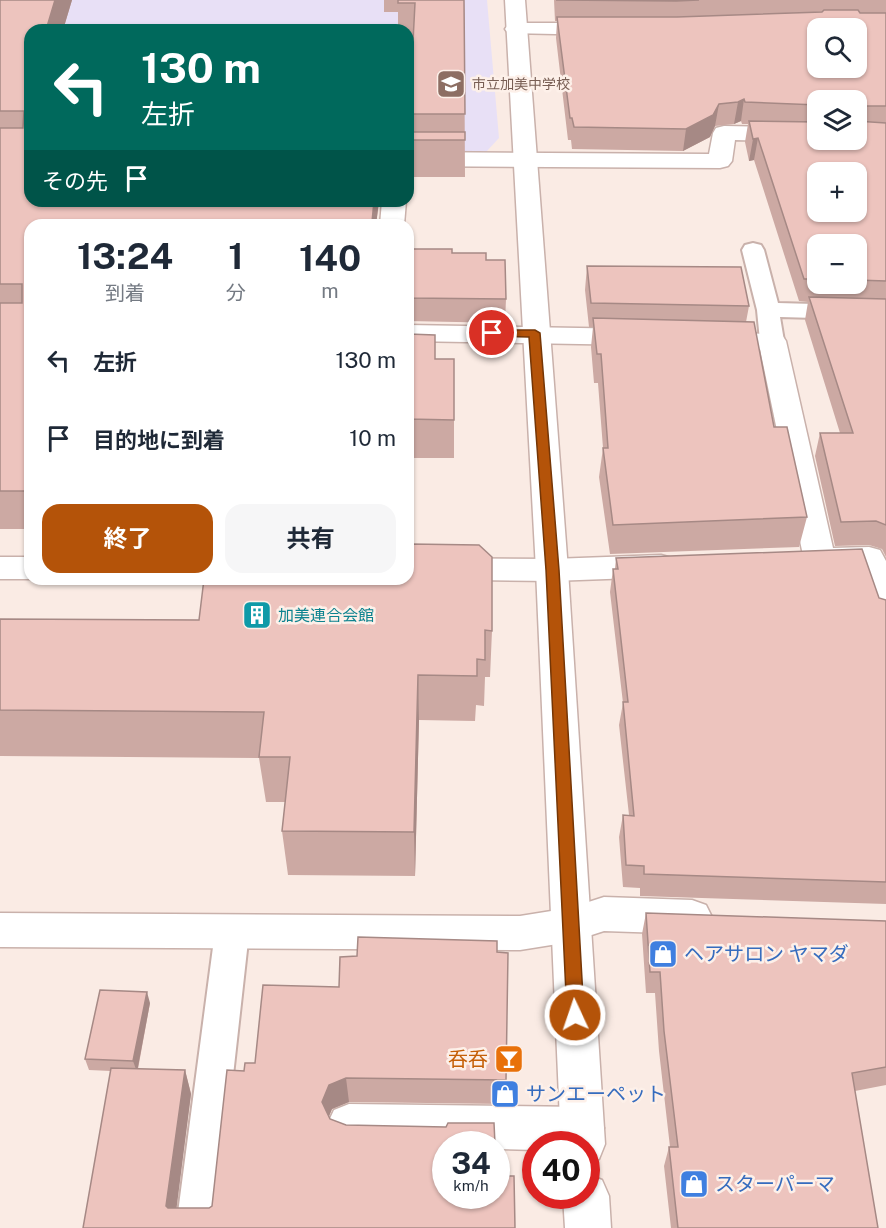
<!DOCTYPE html>
<html lang="ja">
<head>
<meta charset="utf-8">
<style>
  body { margin:0; font-family:"Public Sans","Noto Sans JP",sans-serif; background:#f6f6f7; color:#1f2937; height:100vh; display:flex; flex-direction:column; font-size:22px; white-space:nowrap }
  * { box-sizing:border-box; margin:0 }
  p { font-size:20px; color:#747a83 }
  .icon { flex:none; width:33px; height:33px; fill:none; stroke:currentColor; stroke-width:2; stroke-linecap:round; stroke-linejoin:round }
  .map { position:relative; flex:1; overflow:hidden }
  .details { position:absolute; left:24px; top:219px; width:390px; height:366px; display:flex; flex-direction:column; background:#fff; border-radius:18px; box-shadow:0 2px 4px #0004 }
  .details>* { flex:none }
  .top-card { position:absolute; left:24px; top:24px; width:390px; height:183px; border-radius:18px; box-shadow:0 2px 4px #0004; background:#00695c; color:#fff; overflow:hidden }
  .buttons { position:absolute; left:807px; top:18px; display:grid; gap:12px }
  .buttons a { display:grid; place-items:center; width:60px; height:60px; border-radius:12px; background:#fff; box-shadow:0 2px 4px #0004; font-size:30px }
  .speed { position:absolute; left:432px; top:1131px; display:flex; gap:12px; font-size:30px; font-weight:700; text-align:center }
  .speed>* { display:grid; place-content:center; width:78px; height:78px; border-radius:50%; background:#fff; box-shadow:0 2px 4px #0004; line-height:1 }
  .speed small { font-size:15px; font-weight:400 }
  .speed .limit { border:9px solid #d22; background:#fff; color:#111 }
  .pin { position:absolute; display:grid; place-items:center; width:51px; height:51px; color:#fff; margin:-26px; border:3px solid #fff; border-radius:50%; box-shadow:0 2px 6px #0007 }
  .me { position:absolute; width:66px; margin:-33px; rotate:357deg; stroke-linejoin:round; filter:drop-shadow(0 0 4px #0008) }
  .turn { display:flex; align-items:center; gap:21px; height:126px; padding:0 18px; font-size:27px }
  .turn .icon { width:78px; height:78px; stroke-width:2.5 }
  .turn b { display:block; font-size:42px; line-height:51px }
  .then { display:flex; align-items:center; height:57px; padding:0 18px; background:#0003; gap:12px; font-size:22px }
  .eta { display:flex; justify-content:space-evenly; align-items:center; height:102px; text-align:center }
  .eta b { font-size:36px; font-weight:700; line-height:42px }
  .button { display:flex; gap:12px; margin-top:auto; padding:12px 18px }
  .button a { flex:1; height:69px; border-radius:18px; background:#b45309; color:#fff; font-size:24px; font-weight:700; line-height:69px; text-align:center }
  .button a+a { background:#f6f6f7; color:#1f2937 }
  ul { padding:0; list-style:none }
  li { display:flex; align-items:center; gap:18px; height:78px; padding:0 18px }
  li div { flex:1 }
  li b { display:block; font-size:22px }
  li em { font-style:normal }
  .map>svg:first-child { display:block }
  .education { fill:#e8e0f6 }
  .lines { fill:none; stroke-linecap:round; stroke-linejoin:round }
  .service-casing { stroke:#c9b1ab; stroke-width:4 }
  .pedestrian-casing { stroke:#c9b1ab; stroke-width:3 }
  .minor-casing { stroke:#c9b1ab; stroke-width:3 }
  .tertiary-casing { stroke:#c9b1ab; stroke-width:3 }
  .service { fill:#fff; fill-rule:evenodd }
  .pedestrian { fill:#fff; fill-rule:evenodd }
  .minor { fill:#fff; fill-rule:evenodd }
  .tertiary { fill:#fff; fill-rule:evenodd }
  .wall { fill:#cca9a3; fill-rule:evenodd }
  .shaded-wall { fill:#a68985 }
  .building { fill:#edc4be; stroke:#a68985; stroke-width:1.5; fill-rule:evenodd }
  .route { fill:#b45309; stroke:#753606; stroke-width:1.5 }
  .labels { text-anchor:middle; stroke-width:5; stroke-linejoin:round; paint-order:stroke }
  .far-education-label { font-size:14px; fill:#785e54; stroke:#fdf0e9; text-anchor:start }
  .culture-label { font-size:16px; fill:#0d838f; stroke:#fdf0e9; text-anchor:start }
  .near-shop-label { font-size:20px; fill:#366cbe; stroke:#fdf0e9; text-anchor:start }
  .near-food-label { font-size:20px; fill:#c56008; stroke:#fdf0e9; text-anchor:end }
</style>
</head>
<body>
<div class="map">
<svg width="886" height="1228" viewBox="0 0 886 1228">
  <rect width="100%" height="100%" fill="#faebe4"/>
  <path class="education" d="M0 0H487L499 138 486 152 408 151V30H30Z"/>
  <g class="lines">
    <g class="service-casing">
      <path id="service" d="M753 243 761 245 764 250 778 303 886 306V320L780 317 784 341 780 346 772 348 764 346 760 341 757 310 742 250 745 245Z
        M232 917 244 921 249 932 216 1228H176L215 932 220 921Z"/>
    </g>
    <g class="pedestrian-casing">
      <path id="pedestrian" d="M382 201H406L404 225H380Z"/>
    </g>
    <g class="minor-casing">
      <path id="minor" d="M515 23H602L609 25 612 29 609 33 602 35 508 33 505 29 508 25Z
        M724 126 818 128V140H826L818 142 735 140 732 161 728 166 720 168 408 166V152L709 154 713 133 716 128Z
        M408 325 637 329 647 331 651 337 647 343 637 345 408 341Z
        M713 331 782 335 786 341 833 548 869 547 880 550 886 561V624L874 621 857 570 820 571 809 568 804 560 760 349 703 345 699 339 703 333Z
        M661 555 672 558 677 566 672 574 661 577 552 581 403 579H408V558L552 559Z
        M0 557H30L31 579H0Z
        M604 897 692 900 706 905 712 917 706 929 692 934 604 931 570 942 520 950 0 947V913L520 916 570 908Z
        M349 1104 582 1107 597 1113 604 1128 597 1143 586 1147V1144H536V1150L496 1149V1144H446V1148L349 1146 334 1140 327 1125 334 1110Z"/>
    </g>
    <g class="tertiary-casing">
      <path id="tertiary" d="M505 0H525L568 570 605 1144 599 1159 586 1164V1144H561L536 570Z
        M586 1174 602 1180 609 1196 611 1228H565L563 1196H586Z"/>
    </g>
    <use href="#service" class="service"/>
    <use href="#pedestrian" class="pedestrian"/>
    <use href="#minor" class="minor"/>
    <use href="#tertiary" class="tertiary"/>
  </g>
  <path class="wall" d="M0 0H72L63 30H30V201H379L376 225H30V529H0Z
    M384 0H464L465 177H408V80H411L413 38H408V30H398V12H384Z
    M554 0H886V557L882 549 869 545 835 546 815 456 820 433H840L805 320 808 302 799 301 754 160 749 161 745 142 748 124H742L741 121 734 124 715 126 710 137 683 151 572 149 571 140H568L556 38 557 21H555ZM818 100H856L818 140ZM818 244H856V284H818Z
    M408 249 452 253 486 260 506 299 505 323 408 321Z
    M587 266 749 306 746 322 774 427 807 517 799 547 610 554 599 477 603 448 598 383H594L591 347 593 327H589L585 290Z
    M408 334 435 359H454V458H408Z
    M616 558 886 600V904L640 896V888L623 887 619 837 623 815H629L619 725 623 703 610 592 613 569H615Z
    M0 619 492 631 490 677H485L484 706 476 705 475 721 419 720 415 876 288 875 282 831 285 802H266L259 758 0 756Z
    M646 913 886 921V1085L855 1091 878 1228H671L664 1166 669 1147H670L659 1051 655 993H646L642 934Z
    M150 1003 138 1069 185 1070 191 1094 176 1208H209L212 1206 227 1070 506 1080 505 1104 349 1102 332 1109 329 1116 330 1119 346 1125 446 1144 515 1228H83L111 1071 89 1070 85 1059Z"/>
  <path class="shaded-wall" d="M55 0H72L63 30H46Z
    M744 99 741 121 734 124 738 102Z
    M719 104 715 126 710 137 683 151 686 129Z
    M758 138 754 160 749 161 753 139Z
    M374 201H379L376 225H372Z
    M418 675 419 720 415 876 414 832Z
    M147 992 150 1003 137 1072 133 1061Z
    M185 1070 191 1094 174 1228 166 1206Z
    M346 1078 349 1102 332 1109 325 1126 322 1102 329 1085Z"/>
  <path class="building" d="M0 0H55L46 30H30V201H374L372 222 276 220 275 225H30V491H0V303H22V284H0V128H23L24 111H0Z
    M398 0H464L465 114H408V80H411L415 3H398Z
    M556 0H699L676 1Z
    M824 10H858L860 13H886V106H859V116L856 117V100H818V105L745 102 744 99 738 102 719 104 713 115 686 129 574 127 572 118H570L557 17H677L822 12ZM818 28H856V68H818Z
    M749 121 818 122V140H856V121L886 123V281L856 280V244H818V279H804L758 138 753 139ZM818 172H856V212H818Z
    M408 132H465V140H408Z
    M408 249H452V253H486V260H505L506 299 408 298Z
    M587 266 741 267 749 306 591 303Z
    M809 297 886 299V525L876 521 841 522 820 433H853Z
    M593 318 754 322 774 427H787L807 517 613 525 603 448H608L601 354H597Z
    M408 334 435 335V359H454V420L408 419Z
    M410 544 479 545 492 557V631L485 630V660L477 659V676L418 675 414 832 282 831 290 757H259L264 712 0 710V619L199 620 204 579H408V552H410Z
    M862 549 879 598 886 600V882L644 874V866L626 865 623 815 634 816 623 702H628L613 569H618L616 558Z
    M646 913 886 921V1067L852 1073 878 1228H678L669 1147H678L664 1031 660 972H650Z
    M358 937 497 941V952L508 953 506 1080 346 1078 329 1085 322 1102 330 1119 346 1125 446 1127 448 1123H494L495 1144H446V1196H496V1176H514L515 1228H83L111 1068 185 1070 166 1206 168 1208H209L212 1206 227 1070 244 1071 245 1063H255L263 985 339 987 340 957 357 956Z
    M100 990 147 992 133 1061 85 1059Z"/>
  <path class="route" d="M492 330H535L540 333 559 570 584 1015 581 1020 575 1023 569 1020 567 1015 546 570 529 337 488 336 487 333Z"/>
  <defs>
    <g id="school-square" transform="scale(1.5)"><rect x="-9" y="-9" width="18" height="18" rx="4" fill="#8d6e63" stroke="#fdf0e9"/><path d="M0-5L7-2L0 1L-7-2ZM-4 1L0 2.5L4 1V4Q0 6-4 4Z" fill="#fff"/></g>
    <g id="building-square" transform="scale(1.5)"><rect x="-9" y="-9" width="18" height="18" rx="4" fill="#0f9aa8" stroke="#fdf0e9"/><path d="M-4-6H4V6H1V3H-1V6H-4ZM-2.5-4.3h1.7v1.8h-1.7ZM.8-4.3h1.7v1.8H.8ZM-2.5-1h1.7V.8h-1.7ZM.8-1h1.7V.8H.8Z" fill="#fff"/></g>
    <g id="shop-square" transform="scale(1.5)"><rect x="-9" y="-9" width="18" height="18" rx="4" fill="#3f7fe0" stroke="#fdf0e9"/><path d="M-5-2.5h2.3a2.7 3.5 0 0 1 5.4 0H5L5.5 6h-11ZM-1.5-2.5h3a1.5 2.3 0 0 0-3 0Z" fill="#fff"/></g>
    <g id="bar-square" transform="scale(1.5)"><rect x="-9" y="-9" width="18" height="18" rx="4" fill="#e8710a" stroke="#fdf0e9"/><path d="M-6-5H6L.8 .8V4.5H3.5V6h-7V4.5H-.8V.8Z" fill="#fff"/></g>
  </defs>
  <g fill-rule="evenodd">
    <use href="#school-square" x="451" y="84"/>
    <use href="#building-square" x="257" y="615"/>
    <use href="#shop-square" x="663" y="954"/>
    <use href="#bar-square" x="509" y="1059"/>
    <use href="#shop-square" x="505" y="1094"/>
    <use href="#shop-square" x="694" y="1184"/>
  </g>
  <g class="labels">
    <g class="far-education-label">
      <text x="472" y="89">市立加美中学校</text>
    </g>
    <g class="culture-label">
      <text x="278" y="621">加美連合会館</text>
    </g>
    <g class="near-shop-label">
      <text x="684" y="961">ヘアサロン ヤマダ</text>
      <text x="526" y="1101">サンエーペット</text>
      <text x="715" y="1191">スターパーマ</text>
    </g>
    <g class="near-food-label">
      <text x="488" y="1066">呑呑</text>
    </g>
  </g>
</svg>
<div class="buttons">
<a><svg class="icon" aria-label="search" viewBox="0 0 24 24"><circle cx="10" cy="10" r="6"/><path d="M15 15l6 6"/></svg></a>
<a><svg class="icon" aria-label="layers" viewBox="0 0 24 24"><path d="M12 4l9 5-9 5-9-5zM3 14l9 5 9-5"/></svg></a>
<a>+</a>
<a>−</a>
</div>
<div class="speed"><div>34<small>km/h</small></div><div class="limit">40</div></div>
<div class="pin" style="left:492px;top:333px;background:#d93025"><svg class="icon" aria-label="arrive" viewBox="0 0 24 24"><path d="M6 21V4h12l-3 4 3 4H6"/></svg></div>
<svg class="me" style="left:575px;top:1015px" viewBox="-20 -20 40 40"><circle r="17" fill="#b45309" stroke="#fff" stroke-width="3"/><path d="M0-11L8 9 0 5-8 9z" fill="#fff"/></svg>
<div class="top-card">
<div class="turn"><svg class="icon" aria-label="left" viewBox="0 0 24 24"><path d="M17 20v-9H6M10 6l-5 5 5 5"/></svg><div><b>130 m</b>左折</div></div>
<div class="then">その先<svg class="icon" aria-label="arrive" viewBox="0 0 24 24"><path d="M6 21V4h12l-3 4 3 4H6"/></svg></div>
</div>
<section class="details">
<div class="eta">
<div><b>13:24</b><p>到着</p></div>
<div><b>1</b><p>分</p></div>
<div><b>140</b><p>m</p></div>
</div>
<ul>
<li><svg class="icon" aria-label="left" viewBox="0 0 24 24"><path d="M17 20v-9H6M10 6l-5 5 5 5"/></svg><div><b>左折</b></div><em>130 m</em></li>
<li><svg class="icon" aria-label="arrive" viewBox="0 0 24 24"><path d="M6 21V4h12l-3 4 3 4H6"/></svg><div><b>目的地に到着</b></div><em>10 m</em></li>
</ul>
<div class="button"><a>終了</a><a>共有</a></div>
</section>
</div>
</body>
</html>
